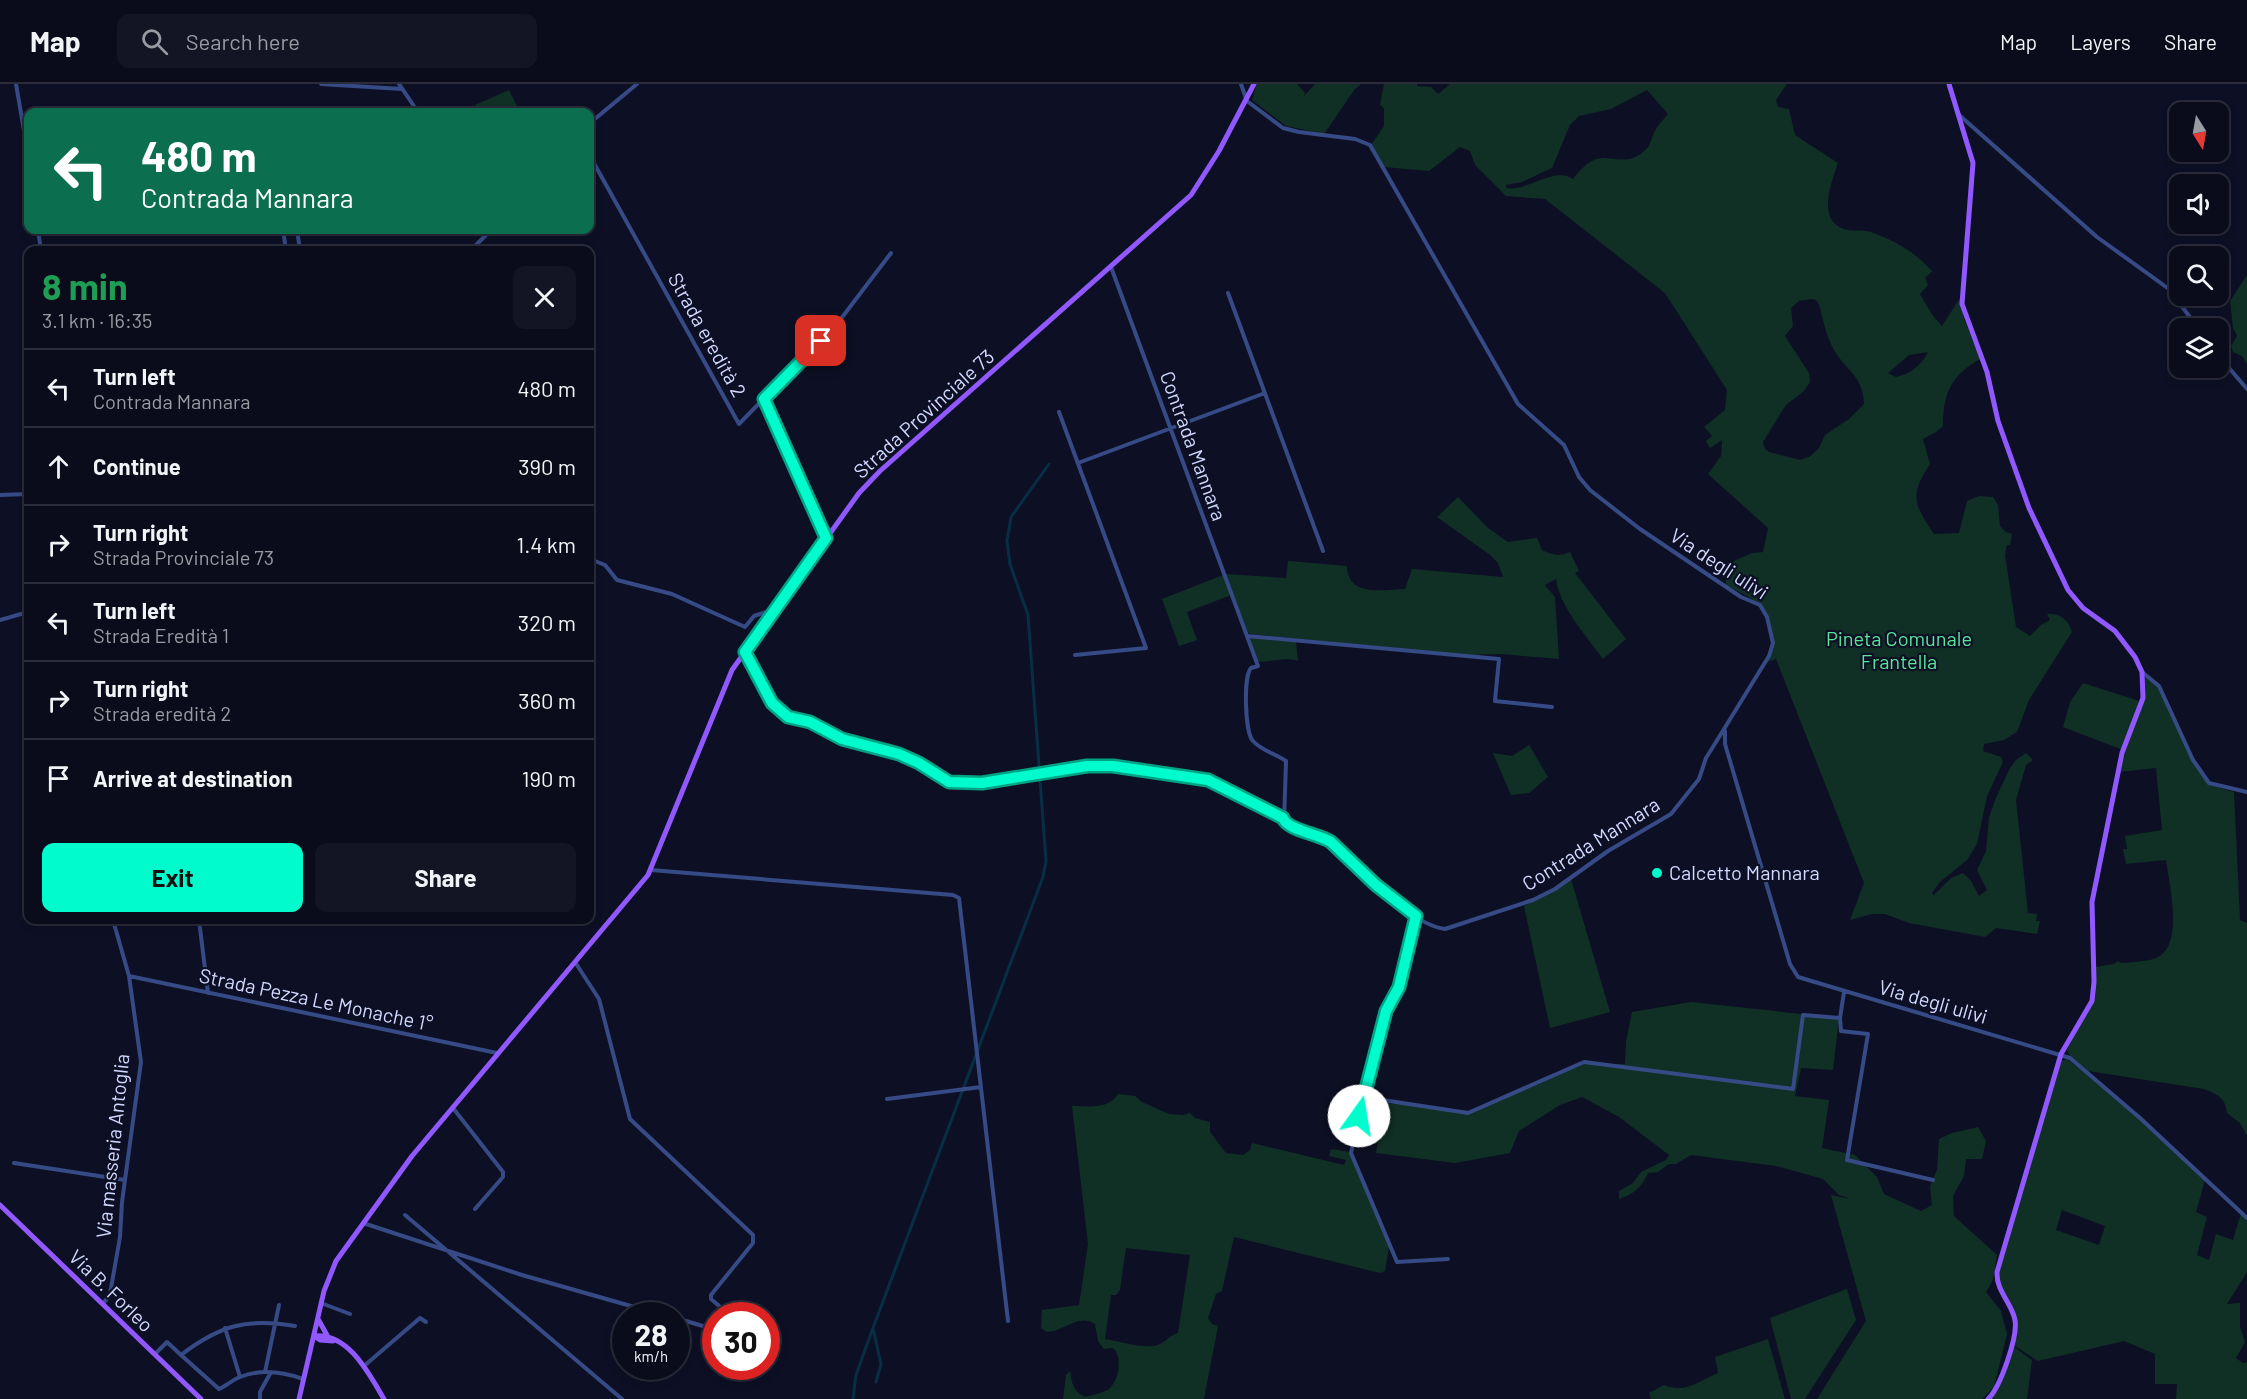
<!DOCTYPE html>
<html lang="en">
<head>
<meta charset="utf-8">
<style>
  body { margin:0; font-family:Barlow,sans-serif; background:#131524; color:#f1f3f6; height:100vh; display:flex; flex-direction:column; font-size:22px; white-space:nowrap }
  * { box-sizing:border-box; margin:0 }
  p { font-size:20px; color:#999ba3 }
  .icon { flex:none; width:33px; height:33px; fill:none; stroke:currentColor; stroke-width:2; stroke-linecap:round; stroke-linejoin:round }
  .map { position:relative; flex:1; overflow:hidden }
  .side { position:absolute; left:24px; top:162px; width:570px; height:678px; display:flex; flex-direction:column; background:#0a0c1b; border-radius:12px; box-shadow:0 3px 9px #0003,0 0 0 2px #2a2c3a }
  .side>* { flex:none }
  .guide { position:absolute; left:24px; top:24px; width:570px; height:126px; border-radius:12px; box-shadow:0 3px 9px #0003,0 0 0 2px #2a2c3a; background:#0b6e4f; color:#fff; overflow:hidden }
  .needle { width:39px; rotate:169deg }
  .tools { position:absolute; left:2169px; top:18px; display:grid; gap:12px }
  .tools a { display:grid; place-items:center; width:60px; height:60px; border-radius:12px; background:#0a0c1b; box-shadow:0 3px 9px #0003,0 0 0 2px #2a2c3a; font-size:30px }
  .speed { position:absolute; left:612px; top:1218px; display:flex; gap:12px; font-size:30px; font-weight:700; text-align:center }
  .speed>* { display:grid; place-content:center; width:78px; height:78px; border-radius:50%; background:#0a0c1b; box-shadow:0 3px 9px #0003,0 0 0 2px #2a2c3a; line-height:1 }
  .speed small { font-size:15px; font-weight:400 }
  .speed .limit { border:9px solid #d22; background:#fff; color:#111 }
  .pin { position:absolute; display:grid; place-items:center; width:51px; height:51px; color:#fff; margin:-26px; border-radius:12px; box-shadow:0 3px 9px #0006 }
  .me { position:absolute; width:66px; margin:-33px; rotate:13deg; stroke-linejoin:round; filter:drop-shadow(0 0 4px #0008) }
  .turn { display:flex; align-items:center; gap:21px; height:126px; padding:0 18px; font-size:27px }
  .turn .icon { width:78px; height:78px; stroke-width:2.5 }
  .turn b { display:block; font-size:42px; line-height:51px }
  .round { display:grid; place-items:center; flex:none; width:63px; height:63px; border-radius:12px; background:#131524 }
  .head { display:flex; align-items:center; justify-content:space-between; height:102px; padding:0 18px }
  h1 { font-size:36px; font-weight:700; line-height:45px; color:#1e9e55 }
  .primary-button { display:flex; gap:12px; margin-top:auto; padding:12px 18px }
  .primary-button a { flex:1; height:69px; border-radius:12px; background:#00fccd; color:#111; font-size:24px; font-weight:700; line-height:69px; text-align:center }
  .primary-button a+a { background:#131524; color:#f1f3f6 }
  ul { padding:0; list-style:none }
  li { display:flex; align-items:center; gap:18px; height:78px; padding:0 18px; border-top:2px solid #2a2c3a }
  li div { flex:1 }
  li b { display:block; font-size:22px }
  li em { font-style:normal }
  header { display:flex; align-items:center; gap:36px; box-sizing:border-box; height:84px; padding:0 30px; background:#0a0c1b; border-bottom:2px solid #2a2c3a }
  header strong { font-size:28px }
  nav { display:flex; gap:33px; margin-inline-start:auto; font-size:21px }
  .search { width:420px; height:54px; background:#131524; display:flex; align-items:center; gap:15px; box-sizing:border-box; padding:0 21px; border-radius:12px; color:#999ba3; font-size:22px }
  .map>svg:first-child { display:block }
  .green { fill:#102f25; fill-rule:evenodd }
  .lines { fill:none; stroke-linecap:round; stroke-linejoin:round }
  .canal { stroke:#072e43; stroke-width:3 }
  .minor { stroke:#364a86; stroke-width:4 }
  .major { stroke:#9158ff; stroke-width:5 }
  .route-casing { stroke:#00a485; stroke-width:15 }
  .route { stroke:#00fccd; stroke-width:10 }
  .poi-dot { fill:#00fccd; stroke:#0d1024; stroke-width:2 }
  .labels { text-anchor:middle; stroke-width:4.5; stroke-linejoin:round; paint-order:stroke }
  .street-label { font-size:20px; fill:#d1d9ff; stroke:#0d1024 }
  .park-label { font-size:20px; fill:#57e599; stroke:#0d1024 }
  .poi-label { font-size:20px; fill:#d1d9ff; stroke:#0d1024; text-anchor:start }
</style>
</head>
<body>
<header>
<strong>Map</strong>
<div class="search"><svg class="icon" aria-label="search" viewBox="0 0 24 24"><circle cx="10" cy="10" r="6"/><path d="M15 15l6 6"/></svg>Search here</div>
<nav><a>Map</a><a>Layers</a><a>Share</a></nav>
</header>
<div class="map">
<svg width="2247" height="1315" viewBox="0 0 2247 1315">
  <rect width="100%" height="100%" fill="#0d1024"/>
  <path class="green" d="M1257 0H1297L1305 9 1304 12 1315 0H1361L1355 5 1324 50 1286 42 1252 16Z
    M1384 0H1417V2L1431 3 1438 10 1450 0H1787L1776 16 1778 23 1789 25 1795 51 1838 79C1832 97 1816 136 1844 145 1852 148 1862 145 1871 148 1899 159 1912 166 1932 187L1925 194 1928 201 1920 210 1933 232 1942 242 1960 214 1964 235 1980 275C1952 291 1943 308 1943 342L1936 348 1923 355 1930 380C1909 412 1914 420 1934 450L1959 449 1967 417 1979 412 1993 413 1998 421 2000 442 2006 448 2012 450 2010 461H2007L2005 471 2016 543 2030 552 2041 541 2050 536 2047 530C2060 528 2069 537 2072 548L2029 616 2017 648 2004 656 1984 660 1983 667 2001 673 2003 678 1987 712 1977 760 1967 776 1940 798 1932 809 1934 811 1951 794 1963 789 1971 797 1979 812 1987 806 1977 786 1986 767 1989 733 1996 714 2010 684 2016 676 2026 669 2033 676 2026 681 2016 716 2028 829 2037 830 2036 837H2040L2037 850 1996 844 1985 853 1909 839 1885 830H1872L1850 836 1864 799 1776 575 1767 578C1773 561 1774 558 1770 541 1764 516 1747 513 1726 501L1725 486 1729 479 1752 469 1763 468 1768 444 1708 390 1721 372 1722 356 1710 364 1706 357 1712 352 1704 343 1725 326 1727 306 1665 209 1545 115 1506 112 1475 81 1470 67 1460 63 1429 87 1384 83 1371 61 1384 42V24L1380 21ZM1647 6 1668 30C1664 35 1659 40 1656 45 1649 57 1653 62 1639 71 1614 86 1602 56 1573 95 1553 82 1528 108 1506 104V101L1522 98 1552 84 1570 41 1579 32 1611 25ZM1811 215 1816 216 1819 220C1823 235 1826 252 1834 266 1846 287 1863 291 1864 320L1849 335 1825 351 1819 364 1809 373 1800 376 1769 368 1765 365 1763 358 1786 321 1804 307 1810 298 1809 289 1785 252 1793 242 1791 224 1799 217ZM1928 268C1922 281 1910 290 1896 293L1888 289 1909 271Z
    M509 6 520 28H478L475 21Z
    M2247 191V280L2242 272 2233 268 2231 262 2237 252 2233 244 2230 217Z
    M1458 413 1488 444 1508 458 1537 454 1542 466C1553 471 1559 473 1570 468L1579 487 1575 489 1626 555 1603 575C1588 554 1559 522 1556 495L1545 501 1555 513 1559 575 1501 570 1468 571 1250 550 1247 547 1226 490 1286 494 1288 477 1347 482C1348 513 1382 506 1405 505L1412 485 1503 493 1498 479 1490 471 1437 433Z
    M1223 491 1231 511 1187 528 1197 556 1179 562 1162 515Z
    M1252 554 1296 558 1298 577 1289 575 1258 578 1250 557Z
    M2145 592 2161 604 2192 675 2205 696 2213 702 2234 708 2240 836 2247 839V1052L2240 1039 2227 1029C2225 1013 2218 1011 2204 1005L2088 987 2071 974 2067 966 2093 917 2095 883 2114 880 2118 877 2121 879C2132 878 2148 878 2158 873 2184 860 2169 799 2166 776L2126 780 2123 765H2127L2125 752 2162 746 2156 684 2119 688 2143 613Z
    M2083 599 2139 617 2123 666 2063 643 2070 618Z
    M1529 661 1548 693 1529 709 1511 711 1493 669 1512 672Z
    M1571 795 1610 928 1550 944 1524 822Z
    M1691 918 1839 934 1833 986 1801 984 1795 1012 1829 1016 1822 1064 1855 1071 1877 1093 1884 1110 1921 1127 1932 1121 1930 1102 1937 1086 1939 1055 1952 1049 1978 1043 1986 1057 1982 1075H1966L1964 1092 1953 1112 1954 1132 1997 1171 1993 1196 1986 1208 2001 1227 2007 1250 1994 1303 1982 1315H1817L1866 1237 1831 1111 1850 1115 1839 1111 1823 1095 1776 1082 1691 1071 1676 1080H1669L1658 1088 1648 1089C1641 1104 1634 1110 1619 1115V1107L1633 1099 1641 1088 1666 1076 1669 1071 1619 1033 1582 1013 1560 1021 1519 1047 1510 1069 1455 1079 1376 1069 1384 1019 1472 1027 1545 993 1579 980H1625L1626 957 1632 928Z
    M2067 975 2124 1020 2205 1096 2196 1128 2207 1133 2197 1171 2209 1176 2216 1150 2233 1156 2241 1129 2247 1136V1188L2227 1220 2240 1219V1243L2245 1258 2236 1274 2243 1279 2247 1278V1315H2176L2177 1300H2155V1270L2124 1257 2038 1277 2015 1262 2013 1257 2016 1244 1997 1193 2061 977ZM2062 1126 2105 1142 2099 1161 2056 1146Z
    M1118 1010 1135 1012 1142 1018 1169 1030 1183 1031 1190 1029 1195 1034 1210 1038V1048L1226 1069 1243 1071 1250 1066 1252 1059 1344 1081 1346 1076 1329 1072 1331 1065 1350 1068 1389 1163 1385 1187 1380 1189 1234 1153 1222 1207 1216 1210 1208 1234 1212 1240 1218 1242 1204 1315H1063L1066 1291 1070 1287C1072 1300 1073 1307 1085 1313 1092 1311 1103 1309 1109 1305 1119 1296 1123 1273 1113 1264L1104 1265 1098 1257 1095 1240C1078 1229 1065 1247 1047 1248L1041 1244 1042 1226 1079 1221 1088 1160 1072 1022C1087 1022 1109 1026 1118 1010ZM1126 1164 1190 1171 1178 1249C1169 1251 1164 1261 1153 1262 1139 1264 1119 1257 1105 1255L1111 1211H1116L1120 1206Z
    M1847 1205 1856 1236 1805 1315H1791L1770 1234Z
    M1768 1255 1785 1315H1651L1649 1309 1664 1301C1686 1310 1698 1297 1718 1289L1715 1273Z
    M2014 1263 2032 1276 2027 1315H1989Z"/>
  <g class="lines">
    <path class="canal" d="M873 1244 881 1280 876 1298
      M853 1315 856 1291 873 1244 1043 793 1046 777 1028 531 1010 480 1007 457 1011 433 1049 380"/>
    <path class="minor" d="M16 0 28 70
      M321 0 402 5
      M399 0 418 28
      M1241 0 1247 17 1283 44 1299 48 1355 55 1370 61 1518 320 1564 361 1579 393 1590 406 1640 445 1741 513 1760 521 1767 533 1773 559 1769 572 1716 658 1706 674 1699 695 1671 730 1608 767 1555 805 1533 816 1445 845C1404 839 1363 782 1331 759 1317 748 1298 748 1284 739L1286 677C1276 670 1262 667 1253 657 1245 649 1243 593 1251 584L1258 582 1247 552
      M1958 30 2097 153 2169 205 2198 244
      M590 39 637 0
      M590 72 739 340 840 236 891 169
      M38 146 41 166
      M283 146 286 166
      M297 146 300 166
      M471 166 491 146
      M1111 183 1247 552 1499 575 1495 617 1552 623
      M1228 209 1323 467
      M2218 271 2247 305
      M764 315 826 454
      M1059 328 1146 564 1075 571
      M1078 379 1265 309
      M0 411 28 410
      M590 475 605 481 617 496 672 510 745 543 754 532 775 525
      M0 536 28 528
      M745 568 752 578 772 619 788 633 810 638 842 655 899 670 919 679 949 698 982 699 1087 682H1113L1208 696 1283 734
      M2142 588 2159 602 2193 676 2209 699 2247 708
      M1725 647V660L1790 880 1798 893 2070 974 2140 1034 2247 1134
      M651 786 953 811 959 814 1008 1237
      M1416 832 1399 903 1386 927 1363 1013 1468 1029 1584 978 1793 1005 1803 931 1840 934 1844 908
      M199 836 208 909
      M575 878 599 915 630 1035 753 1151V1159L711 1211V1215L731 1232
      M129 892 497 969
      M1840 934 1841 947 1868 950 1847 1076 1933 1096
      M1363 1013 1351 1069 1397 1178 1448 1175
      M887 1015 981 1003
      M453 1024 503 1088V1093L475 1125
      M14 1079 125 1096
      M405 1131 622 1315
      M363 1139 522 1191 666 1232
      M321 1219 350 1230
      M103 1220 110 1210 120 1153 122 1118 141 978 129 892 113 836
      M676 1234 716 1246
      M295 1242C247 1234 220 1241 181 1271L219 1305C226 1302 232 1296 240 1293 260 1285 283 1288 303 1295
      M225 1244 240 1293
      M155 1270 167 1258 181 1271
      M364 1282 420 1234 426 1238
      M265 1288 279 1221
      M260 1315V1308L271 1288"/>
    <path class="major" d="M1949 0 1973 79 1962 220 1987 288 1998 337 2029 424 2068 506 2083 524 2115 547 2135 573 2142 588 2143 614 2122 669 2092 818 2094 898 2092 917 2061 970 1997 1188C1996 1207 2012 1219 2015 1236 2018 1253 2000 1304 1988 1315
      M0 1121 201 1315
      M318 1235 328 1253
      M314 1252C349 1249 369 1290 384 1315
      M314 1252 320 1256 333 1257
      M299 1315 324 1207 336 1177 412 1072 648 791 732 586 859 409 880 387 1191 111 1219 67 1254 0"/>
  </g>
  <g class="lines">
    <g class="route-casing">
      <path id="route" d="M821 257 764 315 826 454 745 568 772 619 788 633 810 638 842 655 899 670 919 679 949 698 982 699 1087 682H1113L1208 696 1283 734C1287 746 1319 750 1331 758L1376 801 1416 832 1399 903 1386 927 1359 1032"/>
    </g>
    <use href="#route" class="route"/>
  </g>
  <circle class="poi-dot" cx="1657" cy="789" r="6"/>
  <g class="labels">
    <g class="street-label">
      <text transform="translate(707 251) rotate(61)" y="7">Strada eredità 2</text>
      <text transform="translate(924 330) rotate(-42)" y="7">Strada Provinciale 73</text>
      <text transform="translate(1193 362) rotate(70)" y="7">Contrada Mannara</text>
      <text transform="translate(1719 480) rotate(33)" y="7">Via degli ulivi</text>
      <text transform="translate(1591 760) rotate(-32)" y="7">Contrada Mannara</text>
      <text transform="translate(316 916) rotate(12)" y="7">Strada Pezza Le Monache 1°</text>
      <text transform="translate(1933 918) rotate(16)" y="7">Via degli ulivi</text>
      <text transform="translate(113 1062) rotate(-84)" y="7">Via masseria Antoglia</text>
      <text transform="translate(111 1207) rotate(44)" y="7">Via B. Forleo</text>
    </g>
    <g class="park-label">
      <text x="1899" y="562">Pineta Comunale<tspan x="1899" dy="23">Frantella</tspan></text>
    </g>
    <g class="poi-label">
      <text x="1669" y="796">Calcetto Mannara</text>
    </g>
  </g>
</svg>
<div class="tools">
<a><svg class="needle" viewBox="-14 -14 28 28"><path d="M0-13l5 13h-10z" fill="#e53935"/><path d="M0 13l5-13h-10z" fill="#999ba3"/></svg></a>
<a><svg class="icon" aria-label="sound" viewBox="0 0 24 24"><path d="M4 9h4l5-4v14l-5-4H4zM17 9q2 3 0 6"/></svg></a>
<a><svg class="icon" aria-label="search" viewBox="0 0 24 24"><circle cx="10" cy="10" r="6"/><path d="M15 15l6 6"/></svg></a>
<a><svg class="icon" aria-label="layers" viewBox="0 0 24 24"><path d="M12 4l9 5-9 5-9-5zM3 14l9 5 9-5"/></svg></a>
</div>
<div class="speed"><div>28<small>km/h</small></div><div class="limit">30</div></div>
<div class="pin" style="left:821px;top:257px;background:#d93025"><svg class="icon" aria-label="arrive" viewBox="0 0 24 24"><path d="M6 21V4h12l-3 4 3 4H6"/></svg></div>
<svg class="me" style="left:1359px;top:1032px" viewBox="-20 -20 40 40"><circle r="19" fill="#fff"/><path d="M0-13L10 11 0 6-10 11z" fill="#00fccd"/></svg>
<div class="guide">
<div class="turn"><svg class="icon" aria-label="left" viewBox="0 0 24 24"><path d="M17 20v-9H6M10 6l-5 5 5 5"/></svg><div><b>480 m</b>Contrada Mannara</div></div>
</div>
<section class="side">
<div class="head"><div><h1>8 min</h1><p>3.1 km · 16:35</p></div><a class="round"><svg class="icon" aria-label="close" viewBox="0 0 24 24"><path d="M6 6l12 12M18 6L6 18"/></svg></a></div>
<ul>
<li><svg class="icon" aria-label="left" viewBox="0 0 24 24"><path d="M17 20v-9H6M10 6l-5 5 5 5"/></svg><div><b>Turn left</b><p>Contrada Mannara</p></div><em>480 m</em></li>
<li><svg class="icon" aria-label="ahead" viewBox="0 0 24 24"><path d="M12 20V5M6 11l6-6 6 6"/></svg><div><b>Continue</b></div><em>390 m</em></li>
<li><svg class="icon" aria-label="right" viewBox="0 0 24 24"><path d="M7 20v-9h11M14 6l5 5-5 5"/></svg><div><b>Turn right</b><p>Strada Provinciale 73</p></div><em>1.4 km</em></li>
<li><svg class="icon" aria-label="left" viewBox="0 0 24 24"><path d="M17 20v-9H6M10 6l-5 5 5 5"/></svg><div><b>Turn left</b><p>Strada Eredità 1</p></div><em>320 m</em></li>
<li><svg class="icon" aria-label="right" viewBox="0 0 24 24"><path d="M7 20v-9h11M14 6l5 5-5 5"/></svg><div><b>Turn right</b><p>Strada eredità 2</p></div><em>360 m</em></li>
<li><svg class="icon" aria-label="arrive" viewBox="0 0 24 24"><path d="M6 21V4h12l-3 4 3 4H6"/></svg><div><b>Arrive at destination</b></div><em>190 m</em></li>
</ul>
<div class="primary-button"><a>Exit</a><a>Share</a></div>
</section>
</div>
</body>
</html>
